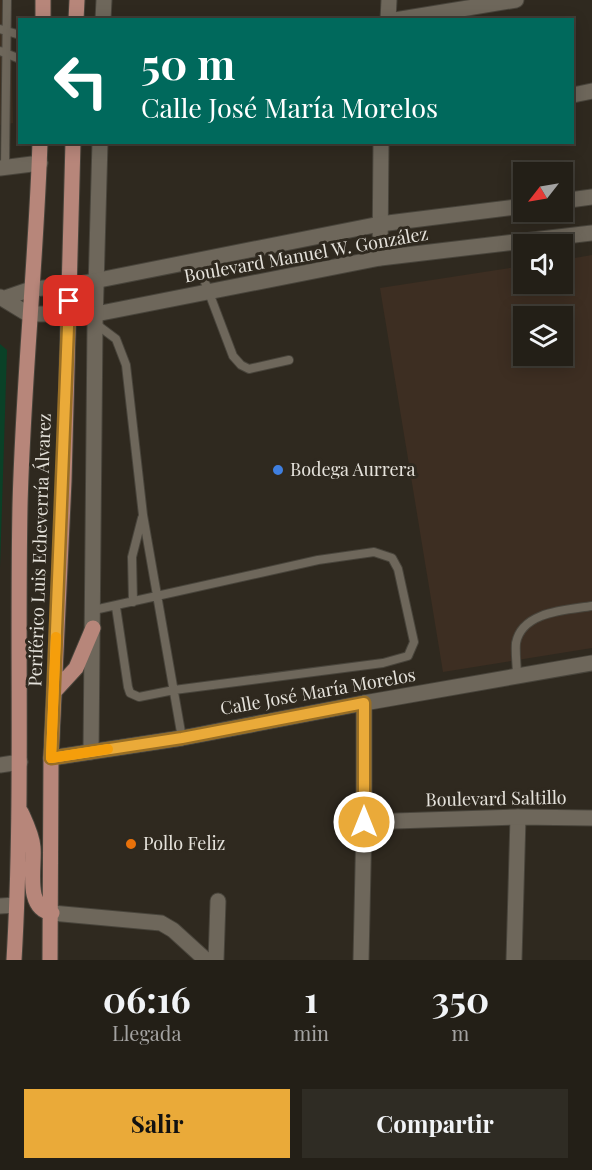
<!DOCTYPE html>
<html lang="es">
<head>
<meta charset="utf-8">
<style>
  body { margin:0; font-family:"Playfair Display",serif; background:#2f2c24; color:#f1f3f6; height:100vh; display:flex; flex-direction:column; font-size:22px; white-space:nowrap }
  * { box-sizing:border-box; margin:0 }
  p { font-size:20px; color:#a3a2a1 }
  .icon { flex:none; width:33px; height:33px; fill:none; stroke:currentColor; stroke-width:2; stroke-linecap:round; stroke-linejoin:round }
  .map { position:relative; height:960px; overflow:hidden }
  .drawer { display:flex; flex-direction:column; background:#231f17; flex:1 }
  .drawer>* { flex:none }
  .guide { position:absolute; left:18px; top:18px; width:556px; height:126px; border-radius:0px; box-shadow:0 3px 15px #0003,0 0 0 2px #403d36; background:#00695c; color:#fff; overflow:hidden }
  .needle { width:39px; rotate:239deg }
  .buttons { position:absolute; left:513px; top:162px; display:grid; gap:12px }
  .buttons a { display:grid; place-items:center; width:60px; height:60px; border-radius:0px; background:#231f17; box-shadow:0 3px 15px #0003,0 0 0 2px #403d36; font-size:30px }
  .pin { position:absolute; display:grid; place-items:center; width:51px; height:51px; color:#fff; margin:-26px; border-radius:12px; box-shadow:0 3px 9px #0006 }
  .me { position:absolute; width:66px; margin:-33px; rotate:0deg; stroke-linejoin:round; filter:drop-shadow(0 0 4px #0008) }
  .turn { display:flex; align-items:center; gap:21px; height:126px; padding:0 24px; font-size:27px }
  .turn .icon { width:78px; height:78px; stroke-width:2.5 }
  .turn b { display:block; font-size:42px; line-height:51px }
  .eta { display:flex; justify-content:space-evenly; align-items:center; height:102px; text-align:center }
  .eta b { font-size:36px; font-weight:700; line-height:42px }
  .cta { display:flex; gap:12px; margin-top:auto; padding:12px 24px }
  .cta a { flex:1; height:69px; border-radius:0px; background:#eaaa39; color:#111; font-size:24px; font-weight:700; line-height:69px; text-align:center }
  .cta a+a { background:#2f2c24; color:#f1f3f6 }
  .map>svg:first-child { display:block }
  .commercial { fill:#3c2f21 }
  .industrial { fill:#3d2e22; fill-rule:evenodd }
  .green { fill:#0a4127 }
  .lines { fill:none; stroke-linecap:round; stroke-linejoin:round }
  .service-casing { stroke:#48443b; stroke-width:10 }
  .minor-casing { stroke:#48443b; stroke-width:17 }
  .tertiary-casing { stroke:#48443b; stroke-width:17 }
  .primary-casing { stroke:#48443b; stroke-width:17 }
  .service { stroke:#6e675b; stroke-width:8 }
  .minor { stroke:#6e675b; stroke-width:15 }
  .tertiary { stroke:#6e675b; stroke-width:15 }
  .primary { stroke:#b7867a; stroke-width:15 }
  .route-casing { stroke:#986e25; stroke-width:15 }
  .route { stroke:#eaaa39; stroke-width:10 }
  .slow { stroke:#f59e0b; stroke-width:10 }
  .shop-dot { fill:#3f7fe0; stroke:#2f291f; stroke-width:2 }
  .food-dot { fill:#e8710a; stroke:#2f291f; stroke-width:2 }
  .labels { text-anchor:middle; stroke-width:6; stroke-linejoin:round; paint-order:stroke }
  .street-label { font-size:18px; fill:#e5e2db; stroke:#2f291f }
  .poi-label { font-size:18px; fill:#e5e2db; stroke:#2f291f; text-anchor:start }
</style>
</head>
<body>
<div class="map">
<svg width="592" height="960" viewBox="0 0 592 960">
  <rect width="100%" height="100%" fill="#2f291f"/>
  <path class="commercial" d="M0 0H10L13 123 0 125Z"/>
  <path class="industrial" d="M592 255V648L443 672 380 288 523 266 524 284H562L563 260ZM524 316H562V356H524Z"/>
  <path class="green" d="M0 344 7 350 0 568Z"/>
  <g class="lines">
    <g class="service-casing">
      <path id="service" d="M0 29 20 35
        M0 51 20 59
        M5 167 7 0
        M197 261 233 356 241 365 249 369 289 360
        M96 324 116 339 126 365 143 515 182 738
        M133 602 132 557 142 518
        M94 610 318 560 374 552 392 558 398 569 414 642 408 656 383 663 174 690 139 697 130 693 128 687 116 607
        M517 676C517 666 515 653 516 643 522 611 567 610 592 606"/>
    </g>
    <g class="minor-casing">
      <path id="minor" d="M103 20 104 0
        M388 20 389 0
        M395 20 516 0
        M573 95 592 91
        M380 258 381 142
        M364 703 592 663
        M91 752 95 324 100 142
        M0 765 20 762
        M0 906 16 905
        M52 913 161 923 173 930 206 960
        M216 960 218 901
        M361 960 364 822
        M514 960 518 817"/>
    </g>
    <g class="tertiary-casing">
      <path id="tertiary" d="M0 168 40 163
        M562 201 592 197
        M0 297 28 314H96L380 258 592 233
        M5 298 31 289 69 286 380 224 524 206
        M51 758 182 738 364 703V822L518 817 592 818"/>
    </g>
    <g class="primary-casing">
      <path id="primary" d="M43 20V0
        M76 20 77 0
        M54 692 76 668 93 628
        M21 812C26 823 32 835 33 847 35 866 24 909 52 913
        M14 960C23 809 17 657 20 506 23 384 36 264 40 142
        M50 960 51 758 64 481 73 142"/>
    </g>
    <use href="#service" class="service"/>
    <use href="#minor" class="minor"/>
    <use href="#tertiary" class="tertiary"/>
    <use href="#primary" class="primary"/>
  </g>
  <g class="lines">
    <g class="route-casing">
      <path id="route" d="M69 301 51 758 182 738 364 703V822"/>
    </g>
    <use href="#route" class="route"/>
    <path class="slow" d="M56 637 51 758 108 749"/>
  </g>
  <circle class="shop-dot" cx="278" cy="470" r="6"/>
  <circle class="food-dot" cx="131" cy="844" r="6"/>
  <g class="labels">
    <g class="street-label">
      <text transform="translate(306 255) rotate(-10)" y="6">Boulevard Manuel W. González</text>
      <text transform="translate(40 550) rotate(-88)" y="6">Periférico Luis Echeverría Álvarez</text>
      <text transform="translate(318 692) rotate(-10)" y="6">Calle José María Morelos</text>
      <text transform="translate(496 799) rotate(-1)" y="6">Boulevard Saltillo</text>
    </g>
    <g class="poi-label">
      <text x="290" y="476">Bodega Aurrera</text>
      <text x="143" y="850">Pollo Feliz</text>
    </g>
  </g>
</svg>
<div class="buttons">
<a><svg class="needle" viewBox="-14 -14 28 28"><path d="M0-13l5 13h-10z" fill="#e53935"/><path d="M0 13l5-13h-10z" fill="#a3a2a1"/></svg></a>
<a><svg class="icon" aria-label="sound" viewBox="0 0 24 24"><path d="M4 9h4l5-4v14l-5-4H4zM17 9q2 3 0 6"/></svg></a>
<a><svg class="icon" aria-label="layers" viewBox="0 0 24 24"><path d="M12 4l9 5-9 5-9-5zM3 14l9 5 9-5"/></svg></a>
</div>
<div class="pin" style="left:69px;top:301px;background:#d93025"><svg class="icon" aria-label="arrive" viewBox="0 0 24 24"><path d="M6 21V4h12l-3 4 3 4H6"/></svg></div>
<svg class="me" style="left:364px;top:822px" viewBox="-20 -20 40 40"><circle r="17" fill="#eaaa39" stroke="#fff" stroke-width="3"/><path d="M0-11L8 9 0 5-8 9z" fill="#fff"/></svg>
<div class="guide">
<div class="turn"><svg class="icon" aria-label="left" viewBox="0 0 24 24"><path d="M17 20v-9H6M10 6l-5 5 5 5"/></svg><div><b>50 m</b>Calle José María Morelos</div></div>
</div>
</div>
<section class="drawer">
<div class="eta">
<div><b>06:16</b><p>Llegada</p></div>
<div><b>1</b><p>min</p></div>
<div><b>350</b><p>m</p></div>
</div>
<div class="cta"><a>Salir</a><a>Compartir</a></div>
</section>
</body>
</html>
